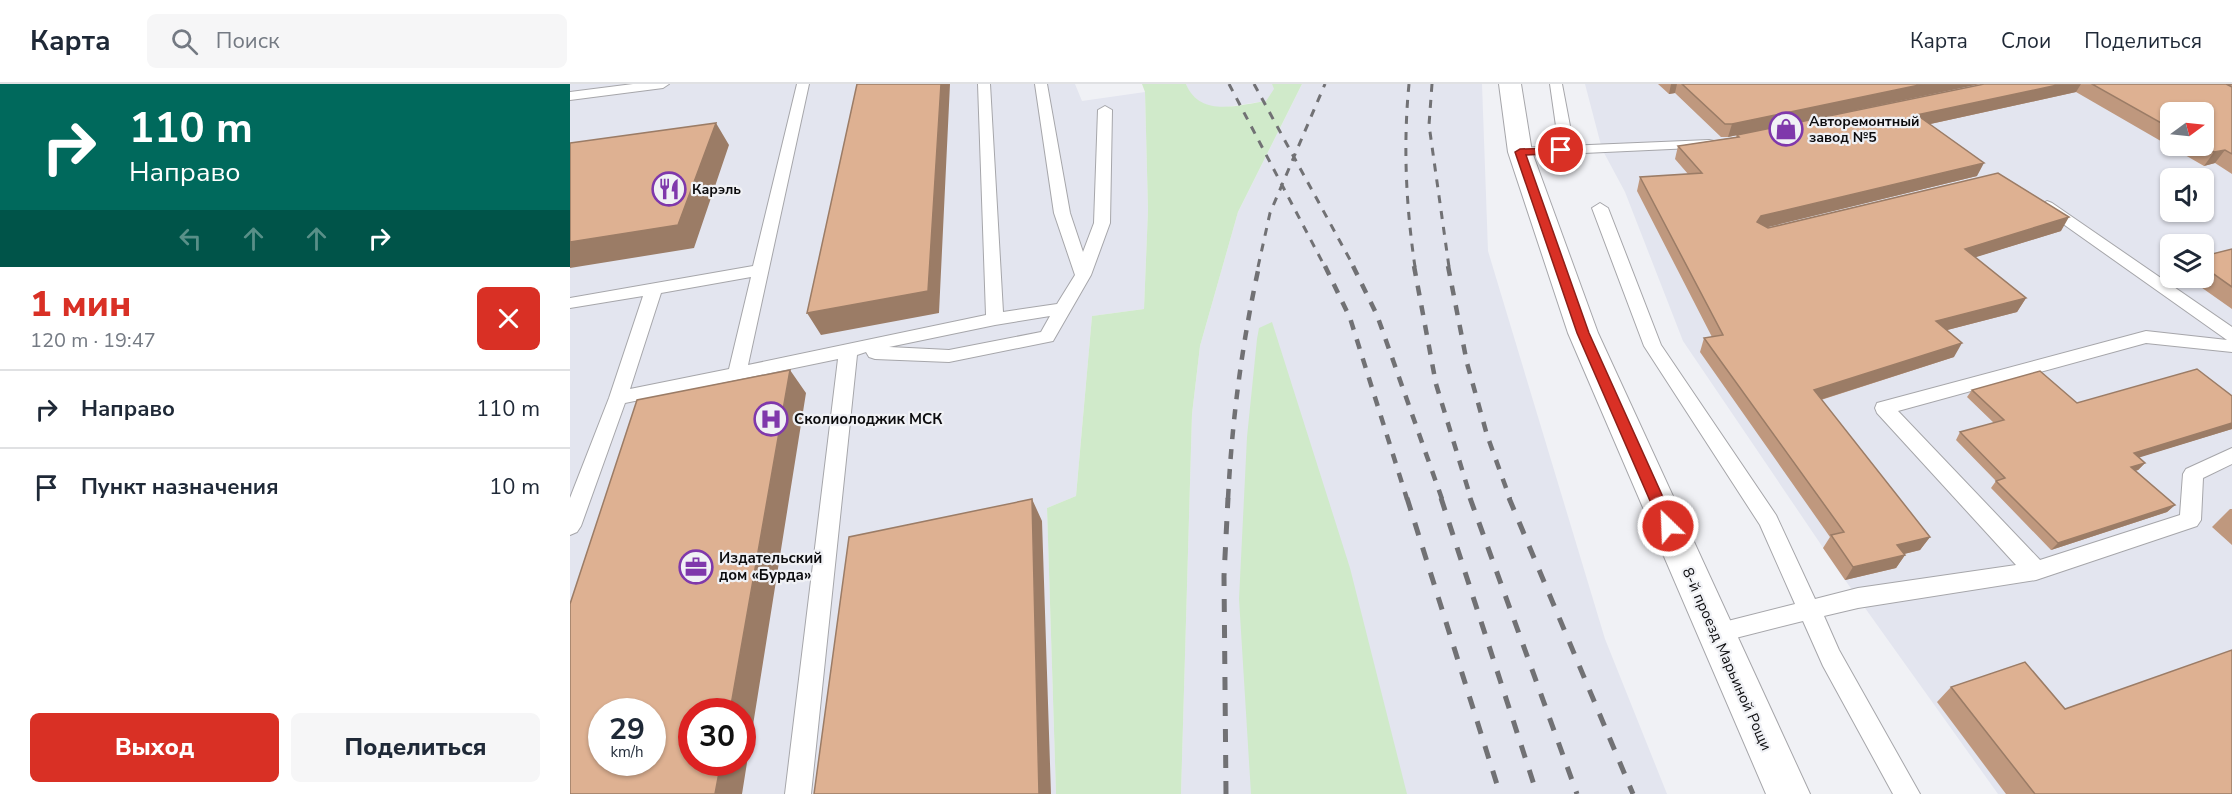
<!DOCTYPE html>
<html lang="ru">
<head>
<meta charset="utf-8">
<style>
  body { margin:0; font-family:"Nunito Sans",sans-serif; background:#f6f6f7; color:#1f2937; height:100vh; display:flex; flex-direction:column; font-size:22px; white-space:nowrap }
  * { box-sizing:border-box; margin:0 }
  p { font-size:20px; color:#747a83 }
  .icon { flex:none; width:33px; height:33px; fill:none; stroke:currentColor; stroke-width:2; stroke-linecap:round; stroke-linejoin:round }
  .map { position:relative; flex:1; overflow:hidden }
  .sheet { display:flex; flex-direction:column; background:#fff; width:570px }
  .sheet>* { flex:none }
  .banner { background:#00695c; color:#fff; overflow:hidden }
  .needle { width:39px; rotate:75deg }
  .controls { position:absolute; left:1590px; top:18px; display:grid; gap:12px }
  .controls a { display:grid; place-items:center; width:54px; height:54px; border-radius:9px; background:#fff; box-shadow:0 2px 4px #0004; font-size:30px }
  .speed { position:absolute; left:18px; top:614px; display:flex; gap:12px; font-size:30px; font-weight:700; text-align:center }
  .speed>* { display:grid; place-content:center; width:78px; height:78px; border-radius:50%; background:#fff; box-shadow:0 2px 4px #0004; line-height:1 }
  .speed small { font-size:15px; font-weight:400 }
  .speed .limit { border:9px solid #d22; background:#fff; color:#111 }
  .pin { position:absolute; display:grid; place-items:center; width:51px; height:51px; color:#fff; margin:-26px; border:3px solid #fff; border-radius:50%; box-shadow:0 2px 6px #0007 }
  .me { position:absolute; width:66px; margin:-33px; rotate:336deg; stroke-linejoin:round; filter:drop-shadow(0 0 4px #0008) }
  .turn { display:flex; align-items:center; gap:21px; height:126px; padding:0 30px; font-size:27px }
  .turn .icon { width:78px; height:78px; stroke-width:2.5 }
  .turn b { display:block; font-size:42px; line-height:51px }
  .lanes { display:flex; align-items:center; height:57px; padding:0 30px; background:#0003; justify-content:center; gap:30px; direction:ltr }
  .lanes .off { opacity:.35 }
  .round { display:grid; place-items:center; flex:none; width:63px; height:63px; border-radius:9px; background:#f6f6f7 }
  .headline { display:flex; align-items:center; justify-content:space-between; height:102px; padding:0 30px }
  h1 { font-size:36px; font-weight:800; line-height:45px; color:#d93025 }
  .button { display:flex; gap:12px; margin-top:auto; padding:12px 30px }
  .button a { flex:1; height:69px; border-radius:9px; background:#d93025; color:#fff; font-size:24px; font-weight:800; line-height:69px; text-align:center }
  .button a+a { background:#f6f6f7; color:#1f2937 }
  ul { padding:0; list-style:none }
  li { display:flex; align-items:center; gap:18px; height:78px; padding:0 30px; border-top:2px solid #e0e1e3 }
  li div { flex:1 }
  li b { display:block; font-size:22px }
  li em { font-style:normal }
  header { display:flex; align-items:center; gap:36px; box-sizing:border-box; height:84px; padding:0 30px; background:#fff; border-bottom:2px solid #e0e1e3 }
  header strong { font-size:28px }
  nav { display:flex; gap:33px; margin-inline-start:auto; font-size:21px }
  .search { width:420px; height:54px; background:#f6f6f7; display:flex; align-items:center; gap:15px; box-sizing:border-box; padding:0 21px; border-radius:9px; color:#747a83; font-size:22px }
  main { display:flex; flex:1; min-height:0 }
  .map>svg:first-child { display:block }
  .built { fill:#e3e5ef; fill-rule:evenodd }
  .green { fill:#d0eaca }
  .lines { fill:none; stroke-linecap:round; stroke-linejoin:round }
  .service-casing { stroke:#a6a6aa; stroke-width:2 }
  .minor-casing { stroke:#a6a6aa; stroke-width:2 }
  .service { fill:#fff; fill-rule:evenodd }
  .minor { fill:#fff; fill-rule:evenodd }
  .rail-far2 { stroke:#717174; stroke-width:3; stroke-dasharray:8 8; stroke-linecap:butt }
  .rail-far1 { stroke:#717174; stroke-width:4.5; stroke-dasharray:10 10; stroke-linecap:butt }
  .rail { stroke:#717174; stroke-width:5; stroke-dasharray:13 13; stroke-linecap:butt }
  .wall { fill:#bf987e; fill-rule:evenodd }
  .shaded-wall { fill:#9b7c66 }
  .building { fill:#deb192; stroke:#9b7c66; stroke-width:1.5; fill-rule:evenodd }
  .route { fill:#d93025; stroke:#8d1f18; stroke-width:1.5 }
  .labels { text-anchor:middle; stroke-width:4.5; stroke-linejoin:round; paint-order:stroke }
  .far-poi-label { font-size:14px; font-weight:bold; fill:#0c0c0e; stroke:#f0f1f5; text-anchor:start }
  .poi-label { font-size:15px; font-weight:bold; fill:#0c0c0e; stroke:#f0f1f5; text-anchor:start }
  .street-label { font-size:15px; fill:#0c0c0e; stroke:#f0f1f5 }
</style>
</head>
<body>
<header>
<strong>Карта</strong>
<div class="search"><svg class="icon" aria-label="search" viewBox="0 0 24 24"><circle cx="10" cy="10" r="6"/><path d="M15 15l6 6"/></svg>Поиск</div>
<nav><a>Карта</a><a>Слои</a><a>Поделиться</a></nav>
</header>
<main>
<section class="sheet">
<div class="banner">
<div class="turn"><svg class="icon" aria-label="right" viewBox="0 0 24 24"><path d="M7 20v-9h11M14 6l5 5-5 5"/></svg><div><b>110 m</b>Направо</div></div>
<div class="lanes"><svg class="icon off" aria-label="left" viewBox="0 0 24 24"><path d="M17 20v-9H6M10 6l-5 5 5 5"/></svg><svg class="icon off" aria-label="ahead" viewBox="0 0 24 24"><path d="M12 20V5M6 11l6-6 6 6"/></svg><svg class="icon off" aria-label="ahead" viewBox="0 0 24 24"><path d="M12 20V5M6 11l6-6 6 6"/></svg><svg class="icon" aria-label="right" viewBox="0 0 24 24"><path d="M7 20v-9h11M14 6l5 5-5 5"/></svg></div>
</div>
<div class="headline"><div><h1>1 мин</h1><p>120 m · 19:47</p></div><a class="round" style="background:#d93025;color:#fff"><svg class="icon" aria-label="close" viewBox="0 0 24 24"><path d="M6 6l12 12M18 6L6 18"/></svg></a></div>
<ul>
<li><svg class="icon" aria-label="right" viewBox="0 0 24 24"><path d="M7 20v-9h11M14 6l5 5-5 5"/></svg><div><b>Направо</b></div><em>110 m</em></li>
<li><svg class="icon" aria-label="arrive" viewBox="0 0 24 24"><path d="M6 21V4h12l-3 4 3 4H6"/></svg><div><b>Пункт назначения</b></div><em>10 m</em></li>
</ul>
<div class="button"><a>Выход</a><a>Поделиться</a></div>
</section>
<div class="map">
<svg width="1662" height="710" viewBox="0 0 1662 710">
  <rect width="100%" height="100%" fill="#f0f1f5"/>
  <path class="built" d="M0 0H505L512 17 575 8 578 126 574 225 522 232 506 412 477 424 486 710H0ZM32 627H82V678H32ZM122 627H172V678H122Z
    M616 0H702L705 5 696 17 649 24 632 20 619 9Z
    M732 0H912L918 167 1035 555 1097 710H611L622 330 630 262 668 128Z
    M1015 0H1662V710H1428L1275 496 1113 257 1055 108 1032 65ZM1600 28H1634V62H1600ZM1600 94H1634V128H1600ZM1600 160H1634V194H1600Z"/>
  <path class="green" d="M572 0H616C630 34 668 21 696 17L704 5 702 0H732L668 128 630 262 622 330 611 710H486L477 424 506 412 522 232 574 225 578 126 575 8Z
    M702 238 780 484 837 710H681L669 515 677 353 687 255 689 244Z"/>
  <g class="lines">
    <g class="service-casing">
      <path id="service" d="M63 0H99L93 4 0 16V8Z
        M227 0H239L178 281 416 231 408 0H420L433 228 487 220 505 191 484 129 465 0H477L500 129 513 168 524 139 528 26 535 22 542 26 540 139 521 191 483 257 379 278 305 275 299 273 296 268 287 271 241 710H215L268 275 55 319 11 442 7 448 0 451V414L39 314 73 212 0 224V214L183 182ZM181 193 159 285 60 305 91 209ZM480 232 471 248 379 266 319 263 425 241Z
        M980 0H992L1000 42 998 45 993 46 986 42Z
        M1139 56 1144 57 1146 60 1144 63 950 72 943 68 950 64Z
        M1477 117 1482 119 1662 243V268L1576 259 1328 327 1470 476 1610 431 1613 390 1616 385 1662 364V380L1633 394 1631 436 1627 442 1466 496 1288 524 1254 532 1269 566 1350 710H1323L1253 582 1233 537 1146 559 1138 556 1134 549 1138 542 1225 520 1190 441 1074 262 1022 124 1030 119 1038 124 1091 261 1206 431 1245 515 1288 504 1446 481 1307 329 1305 324 1307 319 1576 247 1657 256 1472 125 1469 122Z"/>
    </g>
    <g class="minor-casing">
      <path id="minor" d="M929 0H951L962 68 1028 249 1240 710H1196L998 249 938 68Z"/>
    </g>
    <use href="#service" class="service"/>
    <use href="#minor" class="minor"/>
    <path class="rail-far2" d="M659 0 755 183
      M684 0 784 183
      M839 0C833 61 836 122 845 183
      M862 0 859 41 879 183
      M688 183 700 129 755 0"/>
    <path class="rail-far1" d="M755 182 780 234 837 415
      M783 182 807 231 872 415
      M844 182 866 300 901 415
      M878 182 897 279 917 351 940 415
      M658 415C662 336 672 259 689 182"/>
    <path class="rail" d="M837 414 930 710
      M871 414 967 710
      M900 414 1007 710
      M939 414 1063 710
      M656 710 654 492 658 414"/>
  </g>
  <path class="wall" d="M1088 0H1410L1158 53H1151L1105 9 1099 10Z
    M1414 0H1662V90L1645 79 1634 82 1506 8 1360 40 1407 92 1197 143 1198 144 1491 147 1405 173 1456 214 1447 228 1377 246 1384 273 1251 316 1360 453 1350 466 1334 470 1335 471 1326 484 1275 496 1253 464 1260 453 1130 268 1134 254 1142 253 1067 107 1070 93 1118 90 1105 75 1108 62 1166 53 1167 51ZM1600 28 1634 62H1600Z
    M1662 165V225L1618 194H1634V172Z
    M1402 306 1507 319 1662 312V345L1569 373 1575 379 1568 386 1565 387 1605 421 1597 428 1481 466 1421 404 1426 397 1386 356 1390 348 1424 339 1397 313Z
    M1660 425H1662V461L1642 443Z
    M1381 603 1495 625 1662 710H1436L1367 618Z"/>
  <path class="shaded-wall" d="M371 0H380L369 229 251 251 237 229Z
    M1101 0H1107L1105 9 1099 10Z
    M1354 0H1410L1158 53 1162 40Z
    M1492 0H1511L1506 8 1342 44 1347 31Z
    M146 39 159 61 124 164 0 184V158Z
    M1655 66 1645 79 1634 82 1644 68Z
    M1414 79 1407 92 1186 146 1187 138 1191 132Z
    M1499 133 1491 147 1387 179 1395 165Z
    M1456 214 1447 228 1358 251 1366 237Z
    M1392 259 1384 273 1237 320 1244 306Z
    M220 286 236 309 172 710H145L151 678H172V627H160Z
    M1662 339V345L1558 377 1564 369Z
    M1575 379 1568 386 1555 390 1561 383Z
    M462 415 472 437 481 710H469Z
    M1605 421 1597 428 1481 466 1488 459Z
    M1360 453 1350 466 1318 474 1327 461Z
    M1335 471 1326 484 1275 496 1283 483Z"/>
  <path class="building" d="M287 0H371L358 207 237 229Z
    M1112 0H1354L1162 40H1155Z
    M1414 0H1492L1347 31 1414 79 1191 132 1187 138 1198 144 1428 89 1499 133 1395 165 1456 214 1366 237 1392 259 1244 306 1360 453 1327 461 1335 471 1283 483 1261 451 1274 448 1134 254 1153 251 1070 93 1132 89 1108 62 1169 53 1167 51Z
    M1522 0H1662L1658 1 1662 3V70L1655 66 1644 68 1631 62H1634V28H1600V44Z
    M146 39 108 141 0 158V59Z
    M1662 165V203L1634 183V172Z
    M1627 285 1662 312V339L1564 369 1575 379 1561 383 1605 421 1488 459 1426 397 1435 394 1390 348 1434 336 1402 306 1470 287 1507 319Z
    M220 286 160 627H122V678H151L145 710H0V520L67 316ZM32 627H82V678H32Z
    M462 415 469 710H244L279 453Z
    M1662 566V710H1465L1381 603 1455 578 1495 625Z"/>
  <path class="route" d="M991 64H995V69L956 71 1019 249 1106 442 1104 446H1093L1091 442 1007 249 945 68 950 65Z"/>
  <defs>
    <g id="shop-ring" transform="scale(1.725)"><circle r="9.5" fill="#f0f1f5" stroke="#7f38ab" stroke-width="1.5"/><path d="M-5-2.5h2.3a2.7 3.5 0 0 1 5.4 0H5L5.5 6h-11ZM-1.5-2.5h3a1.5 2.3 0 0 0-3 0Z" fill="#7f38ab"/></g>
    <g id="restaurant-ring" transform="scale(1.725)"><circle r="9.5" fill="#f0f1f5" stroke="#7f38ab" stroke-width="1.5"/><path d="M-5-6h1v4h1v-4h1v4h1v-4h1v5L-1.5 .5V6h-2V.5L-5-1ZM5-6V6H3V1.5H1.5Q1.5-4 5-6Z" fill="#7f38ab"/></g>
    <g id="hospital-ring" transform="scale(1.725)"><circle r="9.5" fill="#f0f1f5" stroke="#7f38ab" stroke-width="1.5"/><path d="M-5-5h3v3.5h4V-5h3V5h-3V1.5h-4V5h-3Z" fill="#7f38ab"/></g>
    <g id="office-ring" transform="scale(1.725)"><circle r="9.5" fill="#f0f1f5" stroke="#7f38ab" stroke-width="1.5"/><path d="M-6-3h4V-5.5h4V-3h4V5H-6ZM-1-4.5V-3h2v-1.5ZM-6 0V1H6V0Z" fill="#7f38ab"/></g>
  </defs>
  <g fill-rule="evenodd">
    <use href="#shop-ring" x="1216" y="45"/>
    <use href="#restaurant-ring" x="99" y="105"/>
    <use href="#hospital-ring" x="201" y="335"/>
    <use href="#office-ring" x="126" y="483"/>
  </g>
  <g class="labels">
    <g class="far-poi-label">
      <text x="1239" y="42">Авторемонтный<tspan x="1239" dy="16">завод №5</tspan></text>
      <text x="122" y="110">Карэль</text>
    </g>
    <g class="poi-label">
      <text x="224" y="340">Сколиолоджик МСК</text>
      <text x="149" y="479">Издательский<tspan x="149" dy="17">дом «Бурда»</tspan></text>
    </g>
    <g class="street-label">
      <text transform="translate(1157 575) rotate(66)" y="5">8-й проезд Марьиной Рощи</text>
    </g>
  </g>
</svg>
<div class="controls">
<a><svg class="needle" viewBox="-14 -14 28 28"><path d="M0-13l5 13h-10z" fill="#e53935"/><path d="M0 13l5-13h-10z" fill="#747a83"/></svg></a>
<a><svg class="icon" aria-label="sound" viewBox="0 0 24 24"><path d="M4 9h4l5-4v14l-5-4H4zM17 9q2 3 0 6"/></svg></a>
<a><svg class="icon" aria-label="layers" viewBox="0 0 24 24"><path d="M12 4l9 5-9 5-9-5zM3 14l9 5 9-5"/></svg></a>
</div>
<div class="speed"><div>29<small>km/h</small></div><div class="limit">30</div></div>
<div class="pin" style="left:991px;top:66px;background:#d93025"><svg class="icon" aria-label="arrive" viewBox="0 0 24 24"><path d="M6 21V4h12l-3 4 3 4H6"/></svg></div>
<svg class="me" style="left:1098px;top:442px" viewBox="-20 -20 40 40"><circle r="17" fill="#d93025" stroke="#fff" stroke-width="3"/><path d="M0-11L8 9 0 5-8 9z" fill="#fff"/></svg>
</div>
</main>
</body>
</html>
